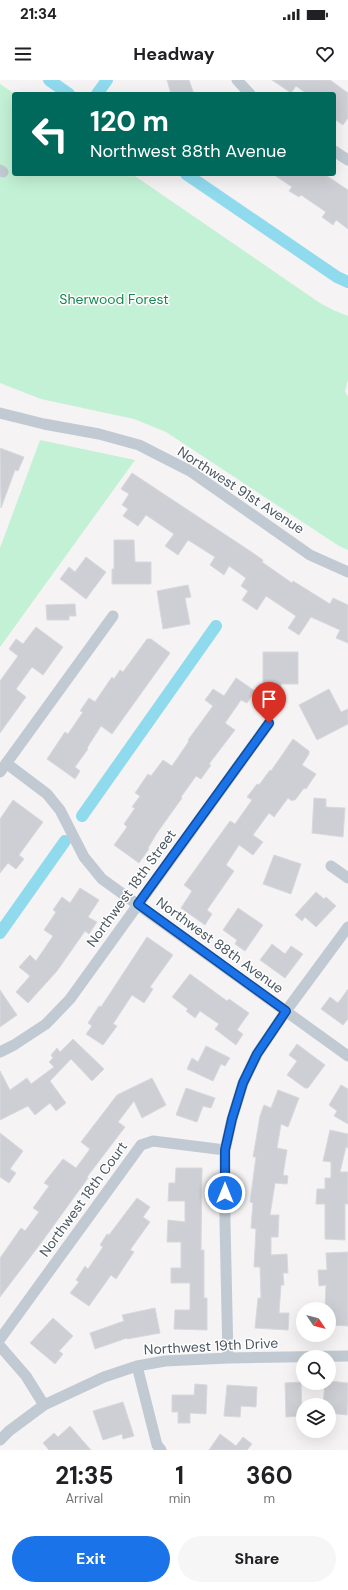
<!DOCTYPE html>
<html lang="en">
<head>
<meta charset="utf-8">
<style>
  body { margin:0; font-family:"DM Sans",sans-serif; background:#f6f6f6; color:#202124; height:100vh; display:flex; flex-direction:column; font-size:15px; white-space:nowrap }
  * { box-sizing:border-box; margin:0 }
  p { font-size:13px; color:#757577 }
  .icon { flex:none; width:22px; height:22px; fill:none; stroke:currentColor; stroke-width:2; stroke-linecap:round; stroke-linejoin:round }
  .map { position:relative; height:1370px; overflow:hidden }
  .side { display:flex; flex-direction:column; background:#fff; flex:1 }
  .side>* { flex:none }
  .hud { position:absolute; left:12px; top:12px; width:324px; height:84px; border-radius:4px; box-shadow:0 4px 16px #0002; background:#00695c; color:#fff; overflow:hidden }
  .needle { width:26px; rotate:125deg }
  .tools { position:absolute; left:296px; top:1222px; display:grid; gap:8px }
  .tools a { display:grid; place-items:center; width:40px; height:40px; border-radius:50%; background:#fff; box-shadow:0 4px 16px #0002; font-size:20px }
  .pin { position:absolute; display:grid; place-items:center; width:34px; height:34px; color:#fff; margin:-41px -17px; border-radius:50% 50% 50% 0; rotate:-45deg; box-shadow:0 0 4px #0007 }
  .pin .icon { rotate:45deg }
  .me { position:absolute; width:44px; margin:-22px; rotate:0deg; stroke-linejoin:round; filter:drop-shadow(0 0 3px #0008) }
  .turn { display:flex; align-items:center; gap:14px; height:84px; padding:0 12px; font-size:18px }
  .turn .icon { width:52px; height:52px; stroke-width:2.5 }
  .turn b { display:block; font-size:28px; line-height:34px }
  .eta { display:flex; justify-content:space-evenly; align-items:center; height:68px; text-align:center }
  .eta b { font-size:24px; font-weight:700; line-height:28px }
  .action { display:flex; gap:8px; margin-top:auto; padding:8px 12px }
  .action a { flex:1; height:46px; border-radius:24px; background:#1a73e8; color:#fff; font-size:16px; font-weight:700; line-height:46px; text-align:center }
  .action a+a { background:#f6f6f6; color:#202124 }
  .status { display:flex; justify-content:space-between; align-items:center; height:28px; padding:0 20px; background:#fff; direction:ltr }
  .status svg { height:11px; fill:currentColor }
  header { display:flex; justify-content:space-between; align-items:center; height:52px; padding:0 12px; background:#fff; font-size:18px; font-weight:700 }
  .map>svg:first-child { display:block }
  .green { fill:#c3f1d5 }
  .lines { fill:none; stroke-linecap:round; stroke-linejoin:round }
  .canal { stroke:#90daee; stroke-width:12 }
  .building { fill:#cdcfd5; stroke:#d7d9de }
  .minor { stroke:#c1cad2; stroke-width:11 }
  .route-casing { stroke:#114b97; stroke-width:10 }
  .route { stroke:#1a73e8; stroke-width:7 }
  .labels { text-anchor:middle; stroke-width:3; stroke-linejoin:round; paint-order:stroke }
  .park-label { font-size:14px; fill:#17864f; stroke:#fff }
  .street-label { font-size:14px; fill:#4a5661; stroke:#fff }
</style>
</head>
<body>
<div class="status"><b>21:34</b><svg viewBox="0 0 49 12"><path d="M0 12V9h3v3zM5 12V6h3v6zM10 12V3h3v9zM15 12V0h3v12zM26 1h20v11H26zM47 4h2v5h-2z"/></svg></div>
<header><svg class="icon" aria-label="menu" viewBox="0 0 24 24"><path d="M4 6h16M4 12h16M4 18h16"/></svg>Headway<svg class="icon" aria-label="heart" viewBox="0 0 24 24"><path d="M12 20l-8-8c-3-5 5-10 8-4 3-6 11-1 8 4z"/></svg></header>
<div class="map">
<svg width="348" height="1370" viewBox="0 0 348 1370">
  <rect width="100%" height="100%" fill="#f5f3f3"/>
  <path class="green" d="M0 4 15 14 14 94H132L320 223 333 230 348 236V300L345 311 348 317V470L339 466 166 352 134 339 41 319 0 303Z
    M40 360 135 380 0 567V468Z"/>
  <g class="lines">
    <path class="canal" d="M49 0 69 14
      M97 14 107 0
      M186 94 337 197 348 202
      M82 736 216 546
      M0 853 65 761"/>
  </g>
  <path class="building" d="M167 0H189L194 14H171Z
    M272 0H330L348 13V38L343 45 334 39V14H307L296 6 291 13Z
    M273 94H324L348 110V149L336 140 333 145 322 137 326 132 301 115 299 117 289 111 292 107Z
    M0 368 24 377 18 391 15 390 1 428Z
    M132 393 253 473 263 480 262 482 292 503 293 501 330 524 333 518 348 525V563L336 558 340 550 311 537 299 555 288 548 296 536 266 516 257 530 242 520 248 511 241 506 246 498 229 486 224 495 210 485 215 477 188 460 178 475 165 466 174 454 146 435 138 446 123 436 128 429 122 425 129 414 121 409Z
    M114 460H134L135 482H151V504H112V489H114Z
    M86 477 106 492 86 519 60 499 69 487 75 492Z
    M188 505 191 517 185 518 190 544 163 549 157 511Z
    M75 524 76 536H69V540H47L46 525Z
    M36 547 63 567 43 595 32 587 16 609 26 617 0 653V601L18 576 9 569 16 559 23 564Z
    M147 559H151L170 573 112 654 101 646 87 668 88 669 75 687 80 691 75 699 47 679 65 652 68 654 83 632 80 631 89 618 95 622 112 597 114 599 120 590 123 592Z
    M263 572H298V604H281V609H263Z
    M236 598 255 611 247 623 241 620 225 643 235 650 209 684 211 685 201 699 196 696 181 717 182 718 157 753 148 768 149 769 139 783 114 765 127 747 124 744 135 728 132 727 140 716 135 713 148 694 151 696 163 680 172 686 189 661 188 660 213 626 205 620 213 609 224 616Z
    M329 609 341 632 348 629V644L317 660 299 625Z
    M293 659 309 671V674L302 685 316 694 306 709 304 708 295 720H293L292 721 288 718 274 737 269 733 253 755 263 762 253 775 239 765 226 785 234 791 207 830 212 834 205 845 181 828 192 811 184 805 230 741 235 744 252 720 247 717 257 704 259 705 270 690 271 691Z
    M314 718 326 719V727L345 728 343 757 312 753Z
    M13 720 43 742 19 775 24 779 16 789 8 783 0 793V739Z
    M274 775 301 784 291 814 263 804Z
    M80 808 99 820 88 837 97 842 89 854 85 851 57 891 28 923 16 912 30 896 19 887 30 875 36 881 53 856 44 850 56 832 53 830 62 817 70 823Z
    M316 812 324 819 326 817 336 826 316 847 305 837 302 841 295 835Z
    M238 828 263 845 245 871 235 864 237 860 223 850Z
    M147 857 173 875 150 907 153 909 144 923 132 915 113 944 117 946 103 965 86 954 92 946 88 943 99 926 101 927Z
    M272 864 285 874 291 866 303 874 285 898 260 880Z
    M190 894 227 921 229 919 249 933 237 950 243 954 236 965 215 949 219 944 200 931 195 938 186 931 188 929 172 917Z
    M348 909V939L343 945 321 929 330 917 338 923Z
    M0 910 17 935 0 947Z
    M73 959 104 989 92 1001 71 979 50 1001 66 1023 56 1031 50 1023 35 1035 28 1026 0 1040V991L10 1010 27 998 31 1004 54 987 49 982 53 978 51 975 57 968 60 972Z
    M297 964 325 985 308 1008H305L287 995 297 981 289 975Z
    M206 966 230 978 225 986 221 984 213 1001 187 989 192 978 198 982Z
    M152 998 166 1025 142 1038 134 1021 118 1042 125 1047 87 1097 88 1098 41 1163 0 1217V1178L21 1148 25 1151 39 1132 33 1128 49 1106 44 1103 63 1079 76 1088 90 1069 81 1062 117 1015Z
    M341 1005 348 1009V1044L334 1036 337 1031 329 1025Z
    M186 1008 215 1018 211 1028 203 1026 197 1042 176 1035Z
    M278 1010 299 1018 288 1047 281 1044 277 1068 287 1070 283 1095 288 1096 287 1104 275 1103 270 1135H279L278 1157H271V1175L287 1174 288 1193H283L284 1205H281L279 1233H289L288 1250 255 1248 258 1218H261L260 1187H254L256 1149 251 1148 253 1123 250 1122 256 1077H253L260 1036 264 1025 271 1028Z
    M330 1050 348 1054V1068L346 1067 340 1092H348V1124H345V1160L325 1159V1124H316L317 1109H325V1098H331V1082L323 1081Z
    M0 1053 23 1071 10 1089 16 1093 9 1103 0 1097Z
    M176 1088H202L201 1170H204V1218H207V1250L174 1249 175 1230H190V1203H171V1188H181V1162H167L168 1140 185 1142V1121H168L169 1103H175Z
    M137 1118 150 1127 143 1137 150 1142 130 1170 134 1172 116 1199 111 1195 89 1226 70 1213 79 1202 76 1200 85 1186 88 1189 103 1167 100 1165 107 1154 109 1155Z
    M348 1172V1246L329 1245V1229H325L326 1205 319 1206 318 1190H327L326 1173Z
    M155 1228 160 1253 127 1259V1258L95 1269 90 1253 124 1241 122 1235Z
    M53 1238 73 1256 59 1271 63 1274 55 1284 30 1263Z
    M329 1301 348 1303 347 1335 329 1333V1325H323L325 1303H329Z
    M301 1302 302 1336 286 1337 285 1303Z
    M195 1304 207 1305 206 1334 190 1333V1343H178V1332H172V1315H194Z
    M227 1305 257 1307 256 1327 241 1326 240 1337 224 1336Z
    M123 1322 134 1356 123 1359 122 1354 103 1360 93 1331Z
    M70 1346 83 1361 91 1370H49L43 1363 54 1353 58 1357Z
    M220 1354 236 1366 243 1357 252 1364 247 1370H209Z"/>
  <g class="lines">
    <path class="minor" d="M237 0 250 14
      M334 71 348 80
      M0 90 3 92
      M0 333 44 344 99 354 139 365 190 391 310 475 348 492
      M6 683 47 714 60 730 84 777 102 799 348 976
      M0 692 113 536
      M331 786 348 798
      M0 972 14 965 46 944 70 919 269 643
      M0 1259 141 1065 153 1061 225 1070
      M0 1266 26 1296 44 1325
      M228 1278 225 1142V1070L232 1039 243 1003 257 974 286 931 348 847
      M137 1286 157 1365 161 1370
      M0 1360 9 1351 44 1325 104 1297 137 1286 165 1281 228 1278 348 1276"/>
  </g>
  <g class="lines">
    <g class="route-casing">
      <path id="route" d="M225 1113V1070L232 1039 243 1003 257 974 286 931 138 824 269 643"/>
    </g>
    <use href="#route" class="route"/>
  </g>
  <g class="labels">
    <g class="park-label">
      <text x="114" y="224">Sherwood Forest</text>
    </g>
    <g class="street-label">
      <text transform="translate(241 410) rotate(33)" y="5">Northwest 91st Avenue</text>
      <text transform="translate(131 808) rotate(-54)" y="5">Northwest 18th Street</text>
      <text transform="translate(220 865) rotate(36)" y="5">Northwest 88th Avenue</text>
      <text transform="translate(83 1119) rotate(-54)" y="5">Northwest 18th Court</text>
      <text transform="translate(211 1266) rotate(-3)" y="5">Northwest 19th Drive</text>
    </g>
  </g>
</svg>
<div class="tools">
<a><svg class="needle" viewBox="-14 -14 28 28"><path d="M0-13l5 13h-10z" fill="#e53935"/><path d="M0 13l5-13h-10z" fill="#757577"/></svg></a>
<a><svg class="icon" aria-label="search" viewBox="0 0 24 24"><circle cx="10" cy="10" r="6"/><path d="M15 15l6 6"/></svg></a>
<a><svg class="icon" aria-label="layers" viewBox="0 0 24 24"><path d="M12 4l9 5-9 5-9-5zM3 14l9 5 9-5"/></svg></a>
</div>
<div class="pin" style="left:269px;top:643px;background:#d93025"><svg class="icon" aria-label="arrive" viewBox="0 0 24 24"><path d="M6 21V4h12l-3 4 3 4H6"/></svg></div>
<svg class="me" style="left:225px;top:1113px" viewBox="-20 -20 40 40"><circle r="17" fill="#1a73e8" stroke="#fff" stroke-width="3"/><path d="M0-11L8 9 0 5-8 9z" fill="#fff"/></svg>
<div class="hud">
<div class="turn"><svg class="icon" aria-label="left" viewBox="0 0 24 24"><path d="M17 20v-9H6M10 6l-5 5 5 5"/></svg><div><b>120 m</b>Northwest 88th Avenue</div></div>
</div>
</div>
<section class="side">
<div class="eta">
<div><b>21:35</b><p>Arrival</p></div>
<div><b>1</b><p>min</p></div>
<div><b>360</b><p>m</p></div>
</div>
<div class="action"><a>Exit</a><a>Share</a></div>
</section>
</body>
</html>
